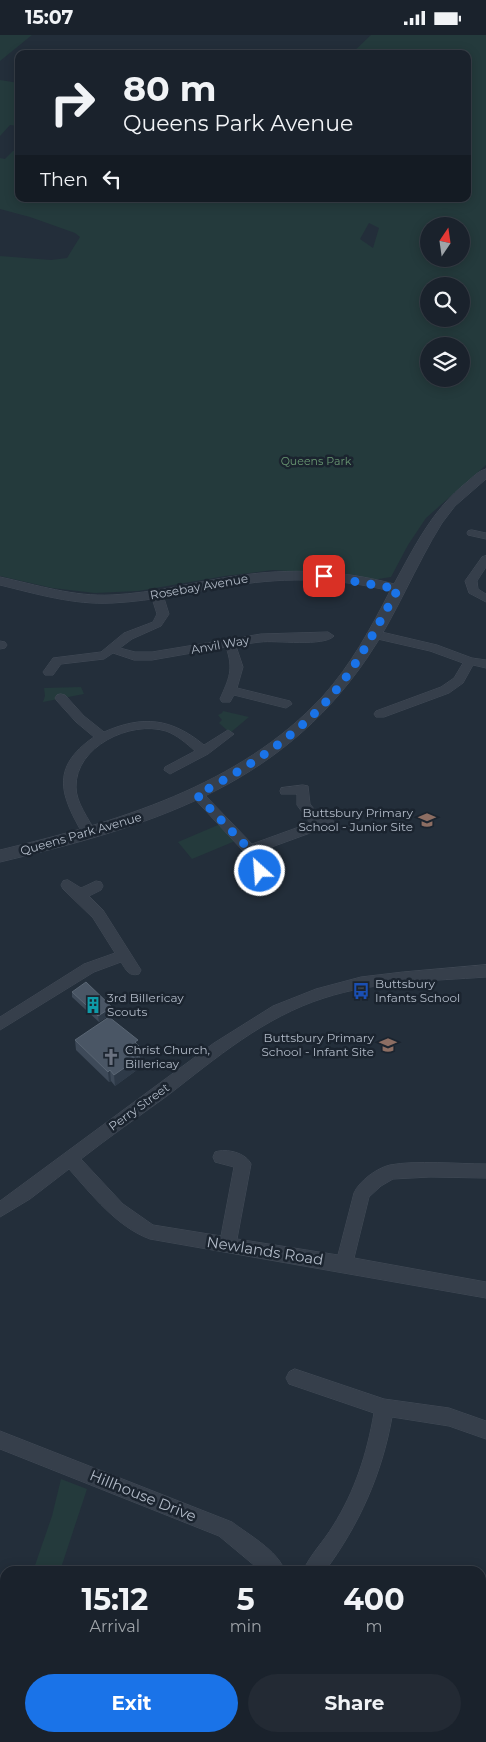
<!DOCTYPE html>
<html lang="en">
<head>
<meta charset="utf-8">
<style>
  body { margin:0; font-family:Montserrat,sans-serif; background:#232a34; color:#f1f3f6; height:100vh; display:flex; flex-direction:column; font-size:19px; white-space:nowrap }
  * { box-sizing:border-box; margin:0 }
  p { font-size:16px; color:#9fa4a9 }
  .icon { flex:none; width:28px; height:28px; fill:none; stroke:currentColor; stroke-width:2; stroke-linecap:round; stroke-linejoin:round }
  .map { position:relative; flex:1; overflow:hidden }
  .sheet { position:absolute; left:0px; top:1531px; width:486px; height:176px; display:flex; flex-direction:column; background:#1a222c; border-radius:15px 15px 0 0; box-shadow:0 2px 12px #0003,0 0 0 1px #383f48 }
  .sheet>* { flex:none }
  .banner { position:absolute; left:15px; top:15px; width:456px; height:152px; border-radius:10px; box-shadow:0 2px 12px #0003,0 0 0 1px #383f48; background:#1a222c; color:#f1f3f6; overflow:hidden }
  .needle { width:32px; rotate:13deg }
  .fabs { position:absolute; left:420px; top:182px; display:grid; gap:10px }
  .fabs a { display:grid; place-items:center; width:50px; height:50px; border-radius:50%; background:#1a222c; box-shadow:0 2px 12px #0003,0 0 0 1px #383f48; font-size:25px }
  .pin { position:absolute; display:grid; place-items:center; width:42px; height:42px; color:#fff; margin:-21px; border-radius:10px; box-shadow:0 2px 8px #0006 }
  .me { position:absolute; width:55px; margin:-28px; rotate:334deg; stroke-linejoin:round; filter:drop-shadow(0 0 4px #0008) }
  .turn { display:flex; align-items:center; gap:18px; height:105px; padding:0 25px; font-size:22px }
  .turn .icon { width:65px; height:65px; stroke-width:2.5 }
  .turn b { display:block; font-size:35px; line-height:42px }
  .then { display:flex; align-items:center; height:48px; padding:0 25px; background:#0003; gap:10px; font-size:19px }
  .eta { display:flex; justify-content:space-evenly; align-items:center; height:85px; text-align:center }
  .eta b { font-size:30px; font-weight:700; line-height:35px }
  .primary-button { display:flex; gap:10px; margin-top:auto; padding:10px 25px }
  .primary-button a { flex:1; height:58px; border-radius:30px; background:#1a73e8; color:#fff; font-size:20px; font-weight:700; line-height:58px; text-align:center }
  .primary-button a+a { background:#232a34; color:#f1f3f6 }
  .status { display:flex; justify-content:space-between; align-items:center; height:35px; padding:0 25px; background:#1a222c; direction:ltr }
  .status svg { height:14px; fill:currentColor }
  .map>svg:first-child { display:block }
  .green { fill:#243a3c; fill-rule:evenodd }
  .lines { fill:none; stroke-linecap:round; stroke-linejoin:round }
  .minor-casing { stroke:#424b57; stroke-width:1 }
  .tertiary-casing { stroke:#424b57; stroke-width:1 }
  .minor { fill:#363f4b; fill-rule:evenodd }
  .tertiary { fill:#363f4b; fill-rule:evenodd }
  .wall { fill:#3e4a59 }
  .shaded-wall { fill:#2e3a48 }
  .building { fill:#4a5665; stroke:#5a6674 }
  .route { stroke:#1a73e8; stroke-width:9; stroke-dasharray:0 16.2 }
  .labels { text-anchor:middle; stroke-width:5; stroke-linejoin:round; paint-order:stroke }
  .far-park-label { font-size:11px; fill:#699772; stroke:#1b242f }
  .street-label { font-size:12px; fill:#b1bac7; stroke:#1b242f }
  .poi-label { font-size:12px; fill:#b1bac7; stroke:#1b242f; text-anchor:start }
  .near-street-label { font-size:15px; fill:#b1bac7; stroke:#1b242f }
</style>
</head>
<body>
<div class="status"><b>15:07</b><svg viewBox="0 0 49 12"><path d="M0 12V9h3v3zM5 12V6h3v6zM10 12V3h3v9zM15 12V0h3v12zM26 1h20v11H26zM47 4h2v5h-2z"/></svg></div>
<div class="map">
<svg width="486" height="1707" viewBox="0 0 486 1707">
  <rect width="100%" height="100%" fill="#232e3a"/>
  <path class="green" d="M0 0H32L0 26Z
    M371 0H486V430L426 483 408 510 391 542 372 545 356 541 273 535 225 541 138 556 95 558 52 553 0 541V221L51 225 67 223 80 202 75 198 30 182 0 174V123L5 124 13 116H19V164H468V19H351ZM369 188 379 193 373 213 360 204ZM429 191H461V224H429ZM429 251H461V284H429ZM429 311H461V344H429Z
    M0 45 19 48V91L10 90 0 101Z
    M81 652 84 659 43 667 45 661 44 653Z
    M223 676 249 682 230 698 219 688 222 685 218 680 222 678Z
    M225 787 240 804 192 824 178 807Z
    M61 1444 87 1454 60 1536H33L52 1481Z
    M5 1620V1702L129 1703 128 1707H0V1634Z"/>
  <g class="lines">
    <g class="minor-casing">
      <path id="minor" d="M472 495 486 498V504L468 500 467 498 468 496Z
        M486 521V532L477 546 478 554 486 559V567L469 558 465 546 482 522Z
        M157 557 163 560 169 579 161 591 132 604 120 613 135 617H152L261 599 328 597 334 601C324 612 276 605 260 607 252 608 244 609 236 611L243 632 237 653 290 666 292 669 286 673 234 660 230 667H222L220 664C229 643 234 635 226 612L152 625H134L113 618 104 624 61 629 53 640H45L43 637 53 623 101 617 124 598 153 587 157 579 151 560Z
        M373 595 437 610 472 623 486 625V633L473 630 463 648 449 658 384 682H376L374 679 376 676 441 652 454 643 463 628 430 616 369 602 367 599Z
        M0 606 5 607 7 610 5 613 0 614Z
        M61 659 65 660 84 681 104 697C143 680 171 683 204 710L228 695 234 699 208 719 170 739 164 735 165 732 195 716C186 708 177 700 166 696 130 685 75 712 76 752 76 768 89 784 96 798L94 801H84C61 761 49 733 94 702L76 687 57 666 55 663 57 660Z
        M303 750 308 751 310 769 322 784H332L334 787 332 790 258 817 267 836 265 839H255L245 818 191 760 192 757H202L252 809 310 788 297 770V759H281L280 756 281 753Z
        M68 845 81 853 96 846 101 847 103 851 101 855 89 861 103 875 141 935 139 939C129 942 126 935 121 927L94 937 0 995V982L84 929 115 918 93 883 63 854 61 850 63 846Z
        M486 930V942C432 946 376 946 324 963 264 982 216 1023 167 1061 138 1082 109 1102 81 1124L123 1169 153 1190 221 1201 234 1132 215 1127 213 1122 215 1117C227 1113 246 1118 251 1129L237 1204 338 1220 354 1158C359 1146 377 1133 390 1130 416 1125 458 1129 486 1129V1143L430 1142 393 1144 381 1151 369 1162 354 1223 486 1247V1263L150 1204C117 1192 92 1160 69 1134L30 1164 0 1182V1166L214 1008 273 971 316 954 361 942 403 937Z
        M295 1334 384 1364 449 1373 486 1386V1404L449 1391 392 1382C382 1439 359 1490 325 1536H303C310 1520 324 1506 333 1491 355 1456 367 1419 374 1378L289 1349 286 1343 289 1337Z
        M0 1396 232 1487C249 1500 277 1515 285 1536H261L219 1501 0 1414Z
        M436 1702H459L460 1707H438Z"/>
    </g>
    <g class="tertiary-casing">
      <path id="tertiary" d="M486 434V444L455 471 442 488C415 531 396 581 367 623 278 754 146 792 0 827V815C116 787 239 752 323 661 351 630 371 593 390 556 339 543 288 542 236 550 195 556 154 566 112 568 74 570 37 559 0 550V542C37 550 74 562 112 560 154 558 195 547 236 541 290 533 342 535 394 549 415 511 432 475 467 447 473 442 478 436 486 434Z"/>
    </g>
    <use href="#minor" class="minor"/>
    <use href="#tertiary" class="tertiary"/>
  </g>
  <path class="wall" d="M72 957 112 972 113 978 99 987 72 962Z
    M75 1005 142 1014 143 1025 141 1026V1032L115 1051 111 1046 109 1047 76 1015Z"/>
  <path class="shaded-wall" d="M112 972 113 978 99 987 98 981Z
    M142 1014 143 1025 141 1026V1032L115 1051 114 1040 136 1018Z
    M110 1035 111 1046 109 1047 108 1037Z"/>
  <path class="building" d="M86 947 112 972 98 981 72 957Z
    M109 982 138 1005 135 1007 142 1014 136 1018 140 1022 114 1040 110 1035 108 1037 75 1005Z"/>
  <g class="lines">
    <path class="route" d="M260 836 250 815 197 760C250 731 303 698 341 649 363 620 380 586 398 554L324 541"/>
  </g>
  <defs>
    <g id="school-bare" transform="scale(1.35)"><path d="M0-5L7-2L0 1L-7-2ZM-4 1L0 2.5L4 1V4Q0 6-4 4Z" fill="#8d6e63" stroke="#1b242f" stroke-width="2.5" paint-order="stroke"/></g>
    <g id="bus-bare" transform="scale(1.35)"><path d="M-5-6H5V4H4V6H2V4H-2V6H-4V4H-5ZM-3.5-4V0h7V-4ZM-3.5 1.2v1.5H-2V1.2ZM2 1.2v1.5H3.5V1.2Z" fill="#1a4fb4" stroke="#1b242f" stroke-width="2.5" paint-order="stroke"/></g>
    <g id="building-bare" transform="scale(1.35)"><path d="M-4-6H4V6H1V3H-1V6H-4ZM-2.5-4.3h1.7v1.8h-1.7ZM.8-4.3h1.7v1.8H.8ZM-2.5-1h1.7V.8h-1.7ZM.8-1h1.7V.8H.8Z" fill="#0f9aa8" stroke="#1b242f" stroke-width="2.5" paint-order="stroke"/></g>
    <g id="church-bare" transform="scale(1.35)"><path d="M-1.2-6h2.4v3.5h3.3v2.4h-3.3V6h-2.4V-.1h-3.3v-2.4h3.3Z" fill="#6b7280" stroke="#1b242f" stroke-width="2.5" paint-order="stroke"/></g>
  </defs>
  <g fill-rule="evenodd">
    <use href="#school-bare" x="427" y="785"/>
    <use href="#bus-bare" x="361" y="956"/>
    <use href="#building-bare" x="93" y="970"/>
    <use href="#school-bare" x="388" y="1010"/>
    <use href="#church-bare" x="111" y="1022"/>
  </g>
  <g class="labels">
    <g class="far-park-label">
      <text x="316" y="430">Queens Park</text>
    </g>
    <g class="street-label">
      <text transform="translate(199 552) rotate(-10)" y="4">Rosebay Avenue</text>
      <text transform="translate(220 610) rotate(-10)" y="4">Anvil Way</text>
      <text transform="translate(81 799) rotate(-16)" y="4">Queens Park Avenue</text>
      <text transform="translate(139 1072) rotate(-36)" y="4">Perry Street</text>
    </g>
    <g class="poi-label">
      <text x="413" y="782" text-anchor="end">Buttsbury Primary<tspan x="413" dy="14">School - Junior Site</tspan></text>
      <text x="375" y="953">Buttsbury<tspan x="375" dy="14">Infants School</tspan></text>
      <text x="107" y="967">3rd Billericay<tspan x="107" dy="14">Scouts</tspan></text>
      <text x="374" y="1007" text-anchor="end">Buttsbury Primary<tspan x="374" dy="14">School - Infant Site</tspan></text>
      <text x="125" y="1019">Christ Church,<tspan x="125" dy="14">Billericay</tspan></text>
    </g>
    <g class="near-street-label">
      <text transform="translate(265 1216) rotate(9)" y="5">Newlands Road</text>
      <text transform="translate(143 1461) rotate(22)" y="5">Hillhouse Drive</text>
    </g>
  </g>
</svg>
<div class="fabs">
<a><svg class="needle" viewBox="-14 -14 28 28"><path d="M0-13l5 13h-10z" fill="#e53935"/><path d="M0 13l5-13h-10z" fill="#9fa4a9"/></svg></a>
<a><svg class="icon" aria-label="search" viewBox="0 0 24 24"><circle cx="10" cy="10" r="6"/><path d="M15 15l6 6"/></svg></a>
<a><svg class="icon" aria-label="layers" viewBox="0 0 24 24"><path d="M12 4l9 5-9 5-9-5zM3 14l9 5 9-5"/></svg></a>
</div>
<div class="pin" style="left:324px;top:541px;background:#d93025"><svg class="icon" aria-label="arrive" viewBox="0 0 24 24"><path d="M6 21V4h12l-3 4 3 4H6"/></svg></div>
<svg class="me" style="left:260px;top:836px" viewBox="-20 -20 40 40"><circle r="17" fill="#1a73e8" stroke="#fff" stroke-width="3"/><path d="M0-11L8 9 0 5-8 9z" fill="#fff"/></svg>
<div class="banner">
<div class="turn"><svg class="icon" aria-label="right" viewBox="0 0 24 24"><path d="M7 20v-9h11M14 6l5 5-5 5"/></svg><div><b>80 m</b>Queens Park Avenue</div></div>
<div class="then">Then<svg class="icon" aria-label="left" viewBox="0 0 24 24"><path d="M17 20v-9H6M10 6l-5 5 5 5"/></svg></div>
</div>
<section class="sheet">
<div class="eta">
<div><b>15:12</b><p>Arrival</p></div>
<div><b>5</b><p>min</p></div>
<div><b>400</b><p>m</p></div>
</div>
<div class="primary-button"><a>Exit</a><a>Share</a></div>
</section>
</div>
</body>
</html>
